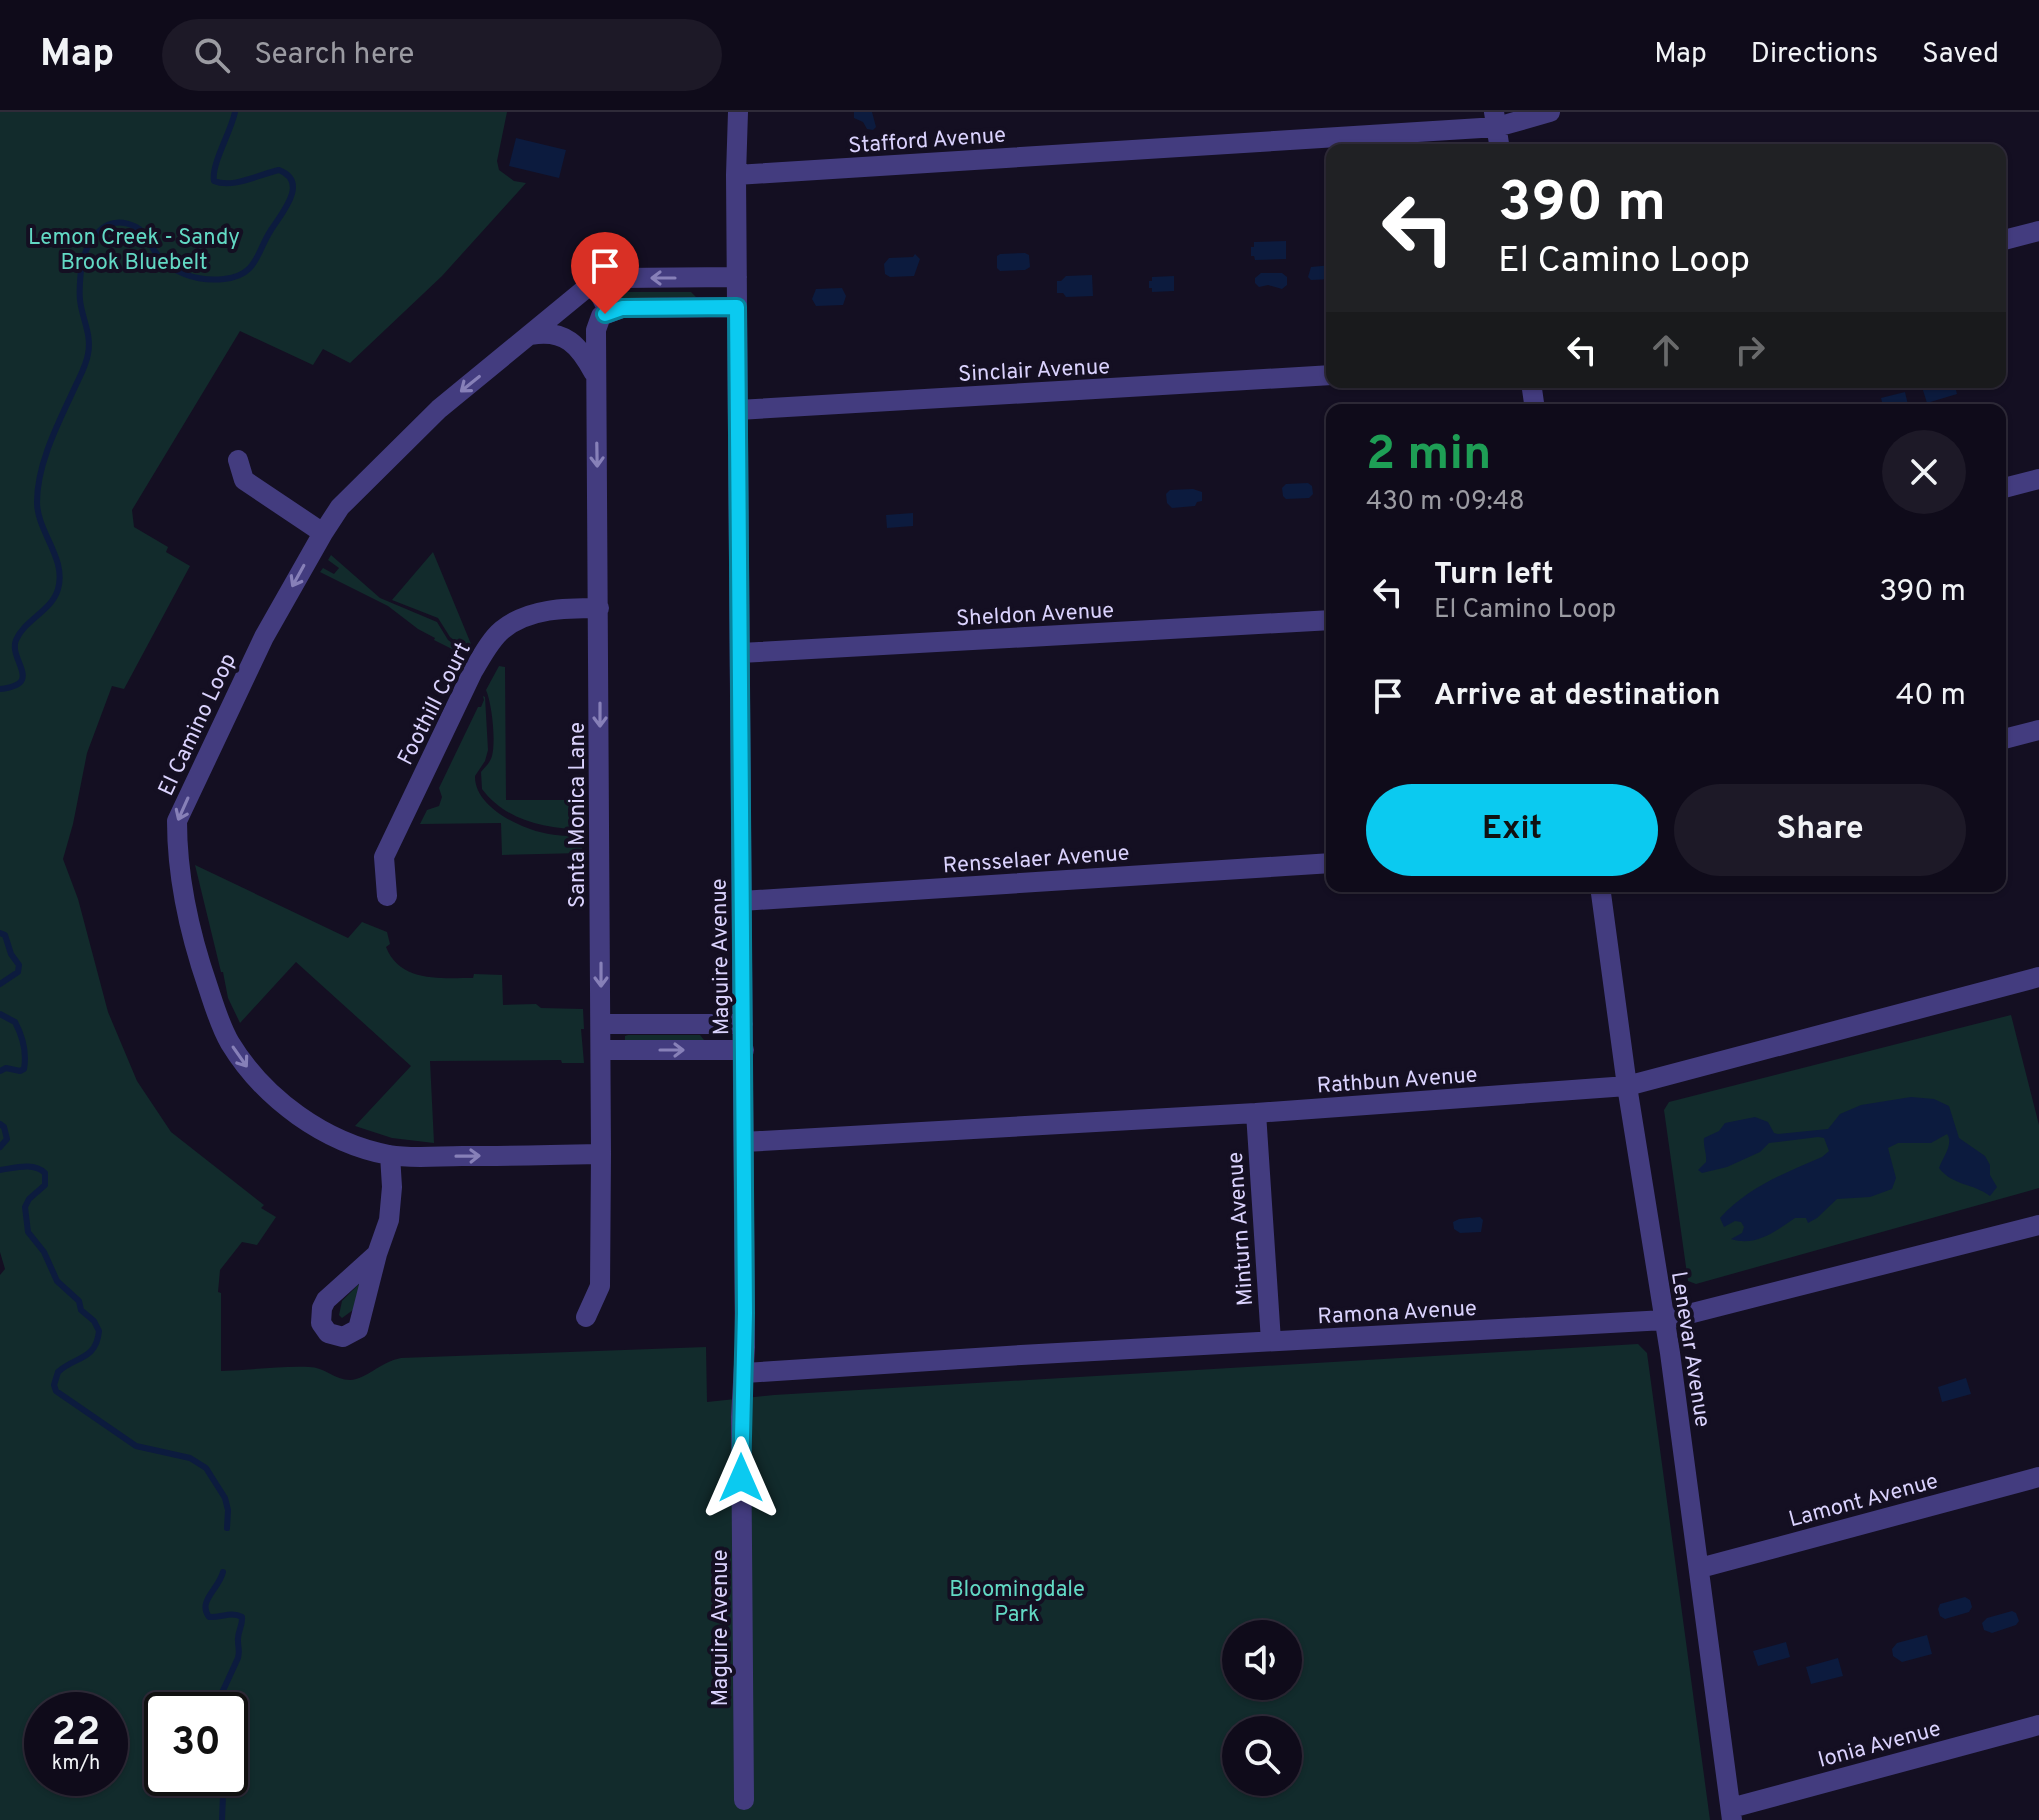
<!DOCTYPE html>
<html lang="en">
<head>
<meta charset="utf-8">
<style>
  body { margin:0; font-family:Overpass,sans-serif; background:#1d1927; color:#f1f3f6; height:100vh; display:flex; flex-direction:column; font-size:30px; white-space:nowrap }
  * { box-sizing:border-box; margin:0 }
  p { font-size:26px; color:#9b9ba2 }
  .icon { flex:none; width:44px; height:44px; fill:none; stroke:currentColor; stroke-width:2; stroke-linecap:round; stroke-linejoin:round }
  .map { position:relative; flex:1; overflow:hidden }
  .drawer { position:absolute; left:1326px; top:292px; width:680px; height:488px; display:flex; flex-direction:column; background:#0f0b1a; border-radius:16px; box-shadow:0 2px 6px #0004,0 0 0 2px #2f2b39 }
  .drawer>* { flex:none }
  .guide { position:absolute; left:1326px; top:32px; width:680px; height:244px; border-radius:16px; box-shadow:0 2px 6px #0004,0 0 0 2px #2f2b39; background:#202124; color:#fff; overflow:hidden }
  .controls { position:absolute; left:1222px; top:1508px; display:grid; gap:16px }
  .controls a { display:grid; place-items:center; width:80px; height:80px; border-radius:50%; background:#0f0b1a; box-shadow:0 2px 6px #0004,0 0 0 2px #2f2b39; font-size:40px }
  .speed { position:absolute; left:24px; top:1580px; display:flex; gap:16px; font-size:40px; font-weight:700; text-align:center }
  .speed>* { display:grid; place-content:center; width:104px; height:104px; border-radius:50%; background:#0f0b1a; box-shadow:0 2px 6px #0004,0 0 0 2px #2f2b39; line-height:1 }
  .speed small { font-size:20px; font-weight:400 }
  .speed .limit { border:4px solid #111; border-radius:12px; background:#fff; color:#111 }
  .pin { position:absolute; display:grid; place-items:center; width:68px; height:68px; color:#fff; margin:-82px -34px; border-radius:50% 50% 50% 0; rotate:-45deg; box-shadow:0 0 8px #0007 }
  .pin .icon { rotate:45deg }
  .me { position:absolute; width:88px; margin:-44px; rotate:0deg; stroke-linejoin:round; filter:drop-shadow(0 0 6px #0008) }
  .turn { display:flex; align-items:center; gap:28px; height:168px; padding:0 40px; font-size:36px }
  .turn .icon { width:104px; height:104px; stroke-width:2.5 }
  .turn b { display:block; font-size:56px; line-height:68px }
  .lanes { display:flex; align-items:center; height:76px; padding:0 40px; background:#0003; justify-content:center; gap:40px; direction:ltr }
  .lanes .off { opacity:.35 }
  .round { display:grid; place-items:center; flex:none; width:84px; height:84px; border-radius:42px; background:#1d1927 }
  .head { display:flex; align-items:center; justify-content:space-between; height:136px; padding:0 40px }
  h1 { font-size:48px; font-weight:700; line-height:60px; color:#1e9e55 }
  .cta { display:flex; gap:16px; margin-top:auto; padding:16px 40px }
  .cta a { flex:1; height:92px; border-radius:48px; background:#0bcaf0; color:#111; font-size:32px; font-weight:700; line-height:92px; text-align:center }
  .cta a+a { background:#1d1927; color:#f1f3f6 }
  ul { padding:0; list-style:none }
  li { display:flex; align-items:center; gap:24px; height:104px; padding:0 40px }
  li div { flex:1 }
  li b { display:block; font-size:30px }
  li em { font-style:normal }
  header { display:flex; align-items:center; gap:48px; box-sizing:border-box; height:112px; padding:0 40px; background:#0f0b1a; border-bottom:2px solid #2f2b39 }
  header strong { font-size:38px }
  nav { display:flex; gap:44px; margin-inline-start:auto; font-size:28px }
  .search { width:560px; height:72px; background:#1d1927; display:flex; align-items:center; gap:20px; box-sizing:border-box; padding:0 28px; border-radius:44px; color:#9b9ba2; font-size:30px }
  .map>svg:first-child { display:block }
  .green { fill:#122b2c; fill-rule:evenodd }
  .water { fill:#0c1b3e }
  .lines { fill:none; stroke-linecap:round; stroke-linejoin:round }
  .stream { stroke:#0c1b3e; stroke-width:6 }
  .service { stroke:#433c7f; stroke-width:11 }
  .minor { stroke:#433c7f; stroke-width:20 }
  .oneway { stroke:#8780b8 }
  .route-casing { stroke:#07839c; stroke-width:20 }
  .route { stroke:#0bcaf0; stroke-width:14 }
  .labels { text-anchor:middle; stroke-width:8; stroke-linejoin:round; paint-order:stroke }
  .street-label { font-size:22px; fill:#dad2fd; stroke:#140f22 }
  .park-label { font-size:22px; fill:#62d9c4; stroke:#140f22 }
</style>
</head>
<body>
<header>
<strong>Map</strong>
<div class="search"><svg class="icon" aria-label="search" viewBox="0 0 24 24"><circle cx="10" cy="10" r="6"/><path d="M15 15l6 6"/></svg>Search here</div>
<nav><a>Map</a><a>Directions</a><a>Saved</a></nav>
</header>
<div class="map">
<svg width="2039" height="1708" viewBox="0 0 2039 1708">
  <rect width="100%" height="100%" fill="#140f22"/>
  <path class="green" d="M0 0H507L497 49 499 58 514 69 526 71 442 164 350 251 323 237 313 253 240 219 132 398 134 415 168 435 166 440 190 454 124 577 112 574 87 641 73 712 63 747 78 787 108 900 137 969 171 1020 264 1093 261 1096 276 1105 257 1133 242 1130 220 1158 218 1180 221 1181V1259C250 1258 280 1254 309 1255 324 1255 335 1268 350 1268 367 1267 380 1250 401 1246L706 1235 707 1290 774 1283 1638 1232 1647 1241 1710 1708H0V1163L5 1157 0 1140ZM1236 1522H1288V1574H1236ZM42 1598H110V1666H42ZM162 1598H230V1666H162ZM1236 1618H1288V1670H1236Z
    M624 180H691L696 185 619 187 620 182Z
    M433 440 471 532 467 538 450 525 438 506 392 488Z
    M331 443 380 486 437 510 448 528 465 540 464 543 434 528 435 526 418 517 388 494 320 460 323 456 334 462 339 456 328 448Z
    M499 554 505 555 506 688H582V718C545 716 506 709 482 677L481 660C485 655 490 651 492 644 496 629 492 592 486 578Z
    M483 584 485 585 488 638 485 649 475 664C474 694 519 716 544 721 557 724 569 724 582 724V741L502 743 501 711 420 712 427 698 439 694 442 685 439 676 478 595H481L484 588Z
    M195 753 348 826 362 810 387 820 390 832 386 835C400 871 442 866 473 866L474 862 502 863 503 893 536 892 541 896 583 897 584 917H581L584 951H562L561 948 430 949 434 1031 392 1026 355 1014 411 954 296 850 240 911 228 886 223 860H221Z
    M2011 903 2039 1013V1076L1696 1172 1688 1169 1664 998 1669 990Z
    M628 923H700L704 928 703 931 625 930V924Z
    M360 1171 353 1198 342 1206 339 1203 342 1189Z"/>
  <path class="water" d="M854 0H872L876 15 873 18 867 17 863 10 854 6Z
    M516 26 566 38 559 66 509 54Z
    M1286 129V147L1255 148 1254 144H1251V135H1254V130Z
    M1025 141 1029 143 1030 155 1025 158 1000 159 997 156V144L1000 142Z
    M915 142 920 147 914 164 890 165 885 162 884 152 889 146 913 145Z
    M1332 153V167L1311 168 1308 165 1311 155Z
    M1261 161H1282L1287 165V173L1282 177 1268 173 1259 175 1255 171V166Z
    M1092 163 1093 184 1066 185 1063 181H1057V169H1061L1066 164Z
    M1174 164V179L1152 180V176H1149V169H1152V165Z
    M842 176 846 184 843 193 816 194 812 187 816 177Z
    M1939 270H1954L1957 282 1927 291 1922 275Z
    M1905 280 1908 293 1884 298 1881 286Z
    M1308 371 1312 374 1313 382 1309 386 1286 387 1283 384 1282 376 1286 372Z
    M1193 377 1202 380V389L1197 390 1195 394 1172 396 1167 391 1166 382 1170 378Z
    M913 401V414L887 416 886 403Z
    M1911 985 1934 987 1949 994 1959 1026 1985 1044 1990 1053V1063L1997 1075 1990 1084C1973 1071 1953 1074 1939 1056 1943 1045 1954 1032 1947 1022L1931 1031H1898L1888 1036 1896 1066 1892 1077 1870 1085 1837 1087 1817 1106 1808 1111 1806 1106H1795C1776 1119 1756 1135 1731 1127L1742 1121 1744 1115 1741 1110 1735 1109 1724 1115 1720 1106C1748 1075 1785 1061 1822 1045L1829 1039 1824 1026 1818 1025 1769 1031 1760 1040 1727 1055 1702 1061 1698 1058 1706 1050C1707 1041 1703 1035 1704 1026L1719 1019 1725 1011 1755 1005 1768 1010 1774 1021 1778 1022 1828 1017 1840 1002 1861 993Z
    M1480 1105 1483 1108 1481 1120 1460 1121 1454 1117 1453 1110 1459 1107Z
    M1966 1266 1971 1282 1942 1290 1938 1275Z
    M1965 1485 1970 1488 1972 1495 1969 1500 1945 1507 1940 1504 1938 1497 1940 1492Z
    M2012 1499 2016 1501 2019 1509 2016 1513 1992 1521 1984 1518 1982 1511 1987 1506Z
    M1927 1523 1932 1542 1902 1550 1893 1544 1892 1537 1897 1531Z
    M1786 1530 1790 1545 1758 1554 1753 1539Z
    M1838 1546 1843 1564 1811 1572 1806 1555Z"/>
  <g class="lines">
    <path class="stream" d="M0 577C45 572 8 548 16 528 25 507 52 499 58 477 67 446 37 420 37 390 37 351 59 310 75 275 80 264 86 254 88 242 92 222 82 207 80 188 79 179 80 168 81 158 85 130 104 99 136 115 146 120 148 130 154 138 169 161 198 170 224 167 258 163 256 141 271 118 281 102 310 70 279 58 260 62 233 77 214 69 211 52 231 20 235 0
      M0 821 5 823 11 842 19 853 18 860 0 872
      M0 902 15 910C23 925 27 940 24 957L20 959 6 956 0 959
      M0 1012 4 1015 7 1027 0 1035
      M0 1058C15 1056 33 1050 45 1061V1073L29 1087 25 1095 28 1120 44 1140 57 1169 79 1189 81 1198 94 1209 99 1219C96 1249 75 1244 58 1260L54 1273 56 1279 136 1334 190 1346 206 1356 225 1386 228 1398 227 1416
      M214 1598 238 1546C240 1538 238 1536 238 1529 237 1520 243 1514 242 1505 231 1499 221 1506 209 1505 197 1489 219 1477 223 1460
      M215 1666 223 1683 222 1708"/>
    <path class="service" d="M590 173 605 202"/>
    <path class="minor" d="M738 0 736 63 745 1235 741 1305 744 1688
      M1494 0 1500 38
      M736 63 1497 15 1550 0
      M2000 129 2039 119
      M531 223C565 217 579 233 594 261
      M1531 270 1535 298
      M738 298 1332 263
      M238 348 244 368 323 421
      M2000 377 2039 367
      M740 541 1332 508
      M2000 628 2039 618
      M1600 774 1627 974 1670 1241 1732 1708
      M387 784 384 745 473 559C481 546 490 528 502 518 529 496 566 496 599 496
      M742 789 1332 751
      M601 912H743
      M601 938H744
      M1256 1001 1271 1229
      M744 1030 1256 1001 1627 974 2039 865
      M601 1042C555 1043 508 1044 462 1044 439 1044 412 1047 389 1043 325 1031 264 987 230 931 220 914 214 893 208 875 189 820 177 766 177 709L264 525 323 421 340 395 439 297 590 173 617 166 737 165
      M377 1142 326 1188 322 1196 321 1211 328 1221 343 1225 358 1217 377 1142 389 1108 392 1075 390 1043
      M586 1205 600 1174 601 1042 596 218 601 204 622 196 737 195
      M745 1261 1021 1243 1665 1208 2039 1113
      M1700 1456 2039 1365
      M1731 1696 2039 1613"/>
  </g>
  <defs><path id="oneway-shaft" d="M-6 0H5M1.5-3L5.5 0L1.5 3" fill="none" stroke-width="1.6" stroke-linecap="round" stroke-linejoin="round" transform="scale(2)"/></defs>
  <g class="oneway">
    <use href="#oneway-shaft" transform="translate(663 166) rotate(180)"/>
    <use href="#oneway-shaft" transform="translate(470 272) rotate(141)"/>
    <use href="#oneway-shaft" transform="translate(597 343) rotate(89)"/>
    <use href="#oneway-shaft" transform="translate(298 464) rotate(119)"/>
    <use href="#oneway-shaft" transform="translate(600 603) rotate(90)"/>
    <use href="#oneway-shaft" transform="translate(183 697) rotate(114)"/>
    <use href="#oneway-shaft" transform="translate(601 863) rotate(90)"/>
    <use href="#oneway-shaft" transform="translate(672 938)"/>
    <use href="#oneway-shaft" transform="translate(240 945) rotate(55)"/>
    <use href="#oneway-shaft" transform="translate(468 1044) rotate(-1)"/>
  </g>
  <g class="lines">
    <g class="route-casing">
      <path id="route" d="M605 202 622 196 737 195 745 1201 741 1366"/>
    </g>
    <use href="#route" class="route"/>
  </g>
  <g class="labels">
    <g class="street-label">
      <text transform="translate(927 27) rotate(-4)" y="8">Stafford Avenue</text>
      <text transform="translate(1034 257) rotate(-3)" y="8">Sinclair Avenue</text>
      <text transform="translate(1035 501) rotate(-3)" y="8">Sheldon Avenue</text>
      <text transform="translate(433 591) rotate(-63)" y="8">Foothill Court</text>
      <text transform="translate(196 612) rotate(-65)" y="8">El Camino Loop</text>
      <text transform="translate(576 703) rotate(-90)" y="8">Santa Monica Lane</text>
      <text transform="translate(1036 746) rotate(-4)" y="8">Rensselaer Avenue</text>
      <text transform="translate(719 845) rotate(-91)" y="8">Maguire Avenue</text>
      <text transform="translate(1397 967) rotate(-4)" y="8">Rathbun Avenue</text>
      <text transform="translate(1239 1117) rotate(-94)" y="8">Minturn Avenue</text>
      <text transform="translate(1397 1199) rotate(-3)" y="8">Ramona Avenue</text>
      <text transform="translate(1692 1237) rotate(81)" y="8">Lenevar Avenue</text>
      <text transform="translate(1863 1387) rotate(-15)" y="8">Lamont Avenue</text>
      <text transform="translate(719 1516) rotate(-90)" y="8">Maguire Avenue</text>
      <text transform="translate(1879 1631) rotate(-15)" y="8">Ionia Avenue</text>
    </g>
    <g class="park-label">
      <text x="134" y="132">Lemon Creek - Sandy<tspan x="134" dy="25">Brook Bluebelt</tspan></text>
      <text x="1017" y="1484">Bloomingdale<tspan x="1017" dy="25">Park</tspan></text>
    </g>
  </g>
</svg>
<div class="controls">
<a><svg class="icon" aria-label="sound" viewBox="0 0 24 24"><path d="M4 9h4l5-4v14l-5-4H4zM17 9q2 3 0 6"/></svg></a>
<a><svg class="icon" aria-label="search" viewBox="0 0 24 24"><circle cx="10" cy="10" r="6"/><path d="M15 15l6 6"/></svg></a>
</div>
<div class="speed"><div>22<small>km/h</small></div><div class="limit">30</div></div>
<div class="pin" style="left:605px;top:202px;background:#d93025"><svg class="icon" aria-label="arrive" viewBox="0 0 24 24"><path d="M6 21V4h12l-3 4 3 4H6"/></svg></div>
<svg class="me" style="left:741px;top:1366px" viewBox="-20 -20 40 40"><path d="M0-17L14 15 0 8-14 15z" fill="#0bcaf0" stroke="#fff" stroke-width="4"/></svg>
<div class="guide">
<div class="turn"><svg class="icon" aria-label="left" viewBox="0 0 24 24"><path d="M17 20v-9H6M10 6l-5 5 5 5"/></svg><div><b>390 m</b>El Camino Loop</div></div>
<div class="lanes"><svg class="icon" aria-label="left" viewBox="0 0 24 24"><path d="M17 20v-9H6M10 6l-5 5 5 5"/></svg><svg class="icon off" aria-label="ahead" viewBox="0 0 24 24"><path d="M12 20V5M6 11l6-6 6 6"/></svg><svg class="icon off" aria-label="right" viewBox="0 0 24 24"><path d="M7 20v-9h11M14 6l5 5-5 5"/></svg></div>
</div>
<section class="drawer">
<div class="head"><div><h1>2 min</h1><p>430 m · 09:48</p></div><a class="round"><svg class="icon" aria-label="close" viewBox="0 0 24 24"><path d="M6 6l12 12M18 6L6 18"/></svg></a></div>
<ul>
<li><svg class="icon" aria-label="left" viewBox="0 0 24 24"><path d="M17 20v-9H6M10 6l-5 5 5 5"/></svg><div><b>Turn left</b><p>El Camino Loop</p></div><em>390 m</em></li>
<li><svg class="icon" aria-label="arrive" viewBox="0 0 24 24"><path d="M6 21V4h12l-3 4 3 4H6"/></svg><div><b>Arrive at destination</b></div><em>40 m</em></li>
</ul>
<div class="cta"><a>Exit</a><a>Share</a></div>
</section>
</div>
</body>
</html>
